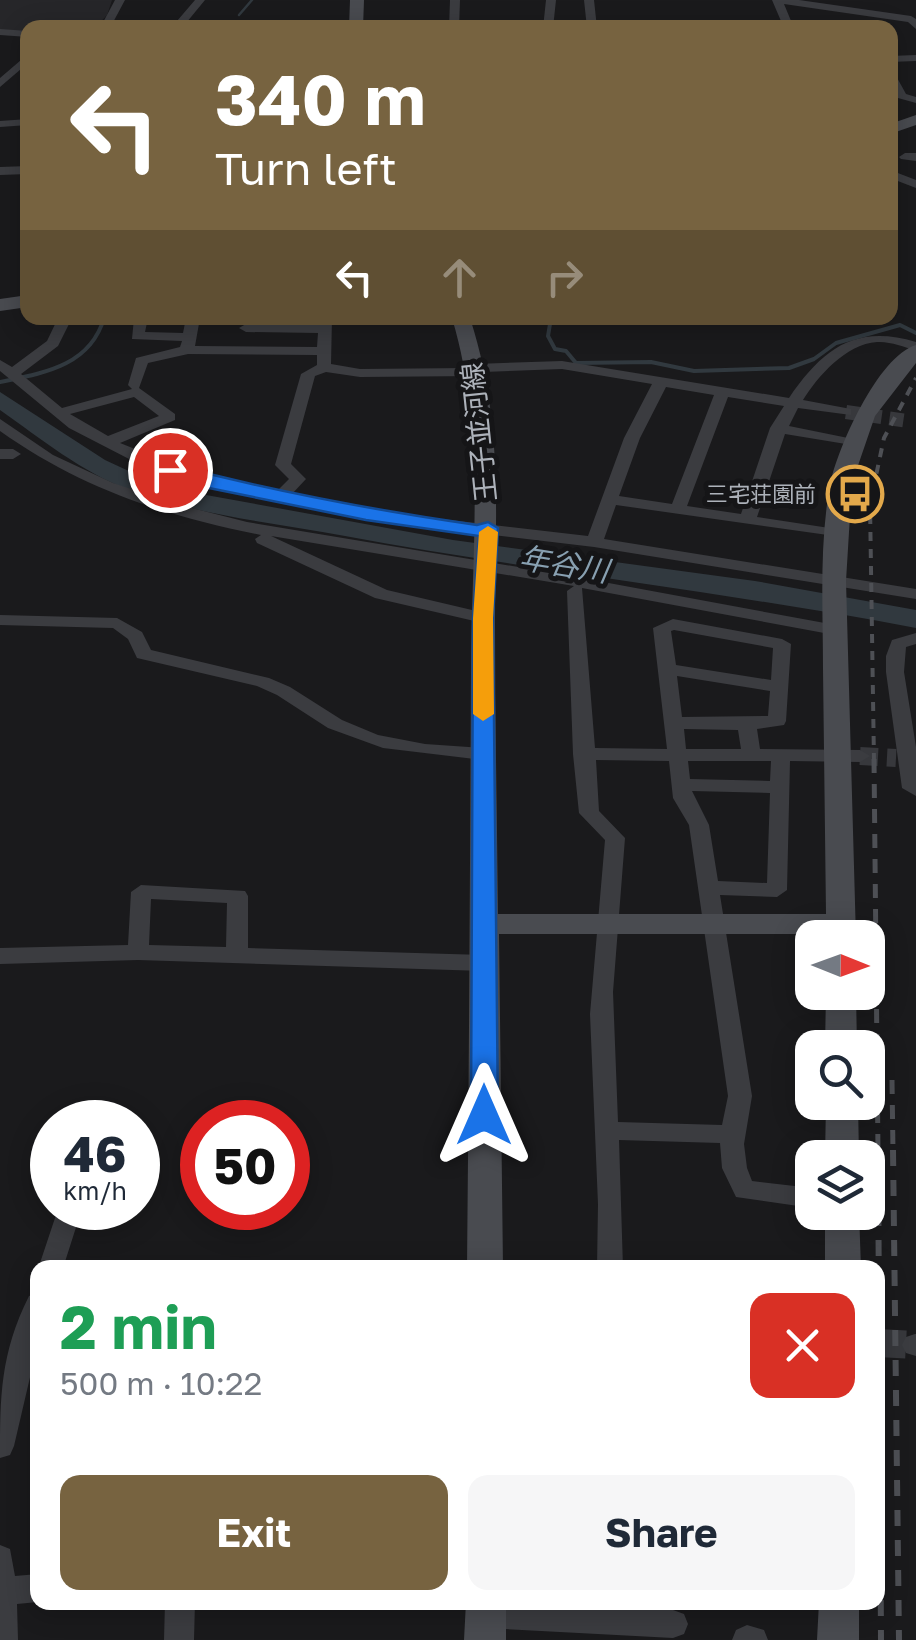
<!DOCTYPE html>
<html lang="en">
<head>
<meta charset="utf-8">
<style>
  body { margin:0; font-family:"Golos Text","Noto Sans JP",sans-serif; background:#f6f6f7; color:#1f2937; height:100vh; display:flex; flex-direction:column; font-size:38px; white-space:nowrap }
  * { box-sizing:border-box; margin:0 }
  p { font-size:32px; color:#747a83 }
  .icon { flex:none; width:55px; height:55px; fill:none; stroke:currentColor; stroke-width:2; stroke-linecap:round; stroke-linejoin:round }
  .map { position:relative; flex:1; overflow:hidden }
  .sheet { position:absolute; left:30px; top:1260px; width:855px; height:350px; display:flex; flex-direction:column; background:#fff; border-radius:20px; box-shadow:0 5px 25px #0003 }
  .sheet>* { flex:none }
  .banner { position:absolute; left:20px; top:20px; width:878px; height:305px; border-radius:20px; box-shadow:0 5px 25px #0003; background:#776340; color:#fff; overflow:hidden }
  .needle { width:65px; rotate:91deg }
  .fabs { position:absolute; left:795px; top:920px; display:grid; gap:20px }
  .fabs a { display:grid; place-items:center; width:90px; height:90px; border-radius:20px; background:#fff; box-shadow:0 5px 25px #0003; font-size:50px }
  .speed { position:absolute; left:30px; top:1100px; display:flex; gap:20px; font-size:50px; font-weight:700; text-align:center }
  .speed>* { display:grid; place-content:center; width:130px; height:130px; border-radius:50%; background:#fff; box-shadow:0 5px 25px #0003; line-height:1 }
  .speed small { font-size:25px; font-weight:400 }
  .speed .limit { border:15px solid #d22; background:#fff; color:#111 }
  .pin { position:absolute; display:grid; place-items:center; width:85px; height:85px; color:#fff; margin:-42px; border:5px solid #fff; border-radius:50%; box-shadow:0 2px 10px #0007 }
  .me { position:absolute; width:110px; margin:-55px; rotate:0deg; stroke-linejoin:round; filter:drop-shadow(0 0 8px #0008) }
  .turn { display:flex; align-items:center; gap:35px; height:210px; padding:0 30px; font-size:45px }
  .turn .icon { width:130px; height:130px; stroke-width:2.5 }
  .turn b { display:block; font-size:70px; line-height:85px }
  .lanes { display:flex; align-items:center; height:95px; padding:0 30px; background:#0003; justify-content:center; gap:50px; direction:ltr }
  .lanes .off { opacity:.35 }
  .round { display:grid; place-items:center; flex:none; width:105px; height:105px; border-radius:20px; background:#f6f6f7 }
  .summary { display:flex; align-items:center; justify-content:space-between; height:170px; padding:0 30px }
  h1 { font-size:60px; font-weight:700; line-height:75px; color:#1e9e55 }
  .primary-button { display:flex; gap:20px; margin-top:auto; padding:20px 30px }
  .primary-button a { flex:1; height:115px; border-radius:20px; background:#776340; color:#fff; font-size:40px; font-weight:700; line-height:115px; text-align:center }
  .primary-button a+a { background:#f6f6f7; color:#1f2937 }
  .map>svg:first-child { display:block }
  .built { fill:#262629 }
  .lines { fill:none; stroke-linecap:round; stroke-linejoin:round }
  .stream-far1 { stroke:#31393f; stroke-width:2.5 }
  .stream { stroke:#31393f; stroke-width:4 }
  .river { fill:#31393f; fill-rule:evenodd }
  .street-tunnel-far2 { stroke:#37383c; stroke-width:14; stroke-dasharray:14 8; stroke-linecap:butt }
  .street-tunnel-far1 { stroke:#37383c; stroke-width:18; stroke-dasharray:18 9; stroke-linecap:butt }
  .street-tunnel { stroke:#37383c; stroke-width:28; stroke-dasharray:28 14; stroke-linecap:butt }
  .street { fill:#3b3c40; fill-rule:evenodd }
  .secondary { fill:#494b50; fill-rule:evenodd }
  .rail-far2 { stroke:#4e5055; stroke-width:4; stroke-dasharray:9 8; stroke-linecap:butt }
  .rail-far1 { stroke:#4e5055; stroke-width:5; stroke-dasharray:14 11; stroke-linecap:butt }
  .rail { stroke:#4e5055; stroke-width:6; stroke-dasharray:16 14; stroke-linecap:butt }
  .route { fill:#1a73e8; stroke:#114b97; stroke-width:2.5 }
  .slow { fill:#f59e0b }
  .labels { text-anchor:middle; stroke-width:10; stroke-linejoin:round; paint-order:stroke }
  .far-poi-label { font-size:22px; fill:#adb2ba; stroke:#151517; text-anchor:end }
  .street-label { font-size:28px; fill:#adb2ba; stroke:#151517 }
  .water-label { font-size:30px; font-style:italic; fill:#88a0b1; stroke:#151517 }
</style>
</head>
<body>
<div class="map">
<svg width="916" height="1640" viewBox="0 0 916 1640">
  <rect width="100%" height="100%" fill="#1a1a1c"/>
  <path class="built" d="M0 0H112L107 15 96 27 28 28 27 32 0 31Z"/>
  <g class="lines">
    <path class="stream-far1" d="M239 15 252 0
      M230 28 233 24"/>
    <path class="stream" d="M551 318 548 336 555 349 566 351 576 363 651 362 694 371 789 368 814 359 836 343 900 325 916 333
      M0 382C44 373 90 366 104 318"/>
    <path class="river" d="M0 392 105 460 146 479 195 493 453 540 755 581 916 610V628C726 592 535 571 345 536 273 523 198 515 129 490 82 472 41 439 0 410Z"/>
    <path class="street-tunnel-far2" d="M846 412 908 421"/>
    <path class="street-tunnel-far1" d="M860 756 896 758"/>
    <path class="street-tunnel" d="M878 1343 915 1345"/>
    <path class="street" d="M115 0H125L110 28H100Z
      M195 0H205L182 28H171Z
      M450 0H460L459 28H449Z
      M546 0H556L553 28H543Z
      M584 0H594L597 28H587Z
      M772 0H799L911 16 916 19V29L908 22 784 4 794 28H784Z
      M0 29 28 31V37L0 35Z
      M28 54V63L0 87V78Z
      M916 55V61L890 62V56Z
      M890 73 895 74 906 94 916 97V103L898 98 890 84Z
      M28 119V125L0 127V121Z
      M905 153H916V161L901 159 899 157Z
      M28 166V174L0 175V167Z
      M890 170 916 180V188L890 178Z
      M58 318H72L58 346 21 374 62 408 132 389 128 385 136 358 180 347 182 341 132 339 134 318H148L145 332 183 333 186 318H200L195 346 317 347 318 333 246 332 239 328 246 324 318 325V318H332L331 364 360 369 468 368 475 364 562 361 789 398C823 348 856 324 916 342V350C903 347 890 341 877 342 846 344 818 376 803 400L851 409V415L798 408 789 426 858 440V446L785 434 757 517 836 529 844 534 842 537 616 505 604 539 916 589V599L594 547 365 520 198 485 131 460 69 428 0 371V360L12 367 47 341ZM188 354 317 355V365L301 374 275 465 289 479 276 492 208 478 120 443 175 420V414L139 388 148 363ZM562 369 652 384 624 438 588 536 365 510 291 495 306 479 291 464 315 376 326 372 360 377 476 376 483 372ZM666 387 714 395 672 504 619 496 640 438ZM134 397 159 416 108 436 70 414ZM728 397 784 406 770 428 741 514 687 506Z
      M0 419 53 455 113 483 180 505 247 522 560 574 841 626 844 630 835 635 582 588 595 748 667 749 653 628 673 619 782 639 791 644 786 721 784 725 757 729 760 749 860 750 870 756 860 762 790 761 787 890 777 897 720 895 752 1096 744 1144 747 1168 752 1181 812 1188V1208L736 1197 722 1168 720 1143 619 1140 623 1268H597L598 1204 590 1014 605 840 579 813 573 754 567 591 574 586 271 536 387 590 489 614 492 618 483 623 375 598 257 543 255 539 261 535C165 516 80 488 0 431ZM674 630 773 648 771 680 676 665 671 631ZM677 676 770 691 768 716 682 717ZM684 729 738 730 741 749H686ZM596 760 669 761 673 798 689 825 728 1096 722 1125 618 1122 613 992 625 838 599 811ZM688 761H771L770 781 690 779ZM692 791 770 793 767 883 718 881 709 825Z
      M0 449H13L21 454 13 459H0Z
      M0 615 117 618 142 632 151 650 269 678 290 687 342 720 378 735 425 744 483 748 493 754 483 760 383 748 328 728 277 695 257 686 137 658 128 639 113 628 0 625Z
      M916 633V644L906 647 904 672 916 747V796L902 788 886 672V656L892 640Z
      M141 885 245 891 248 896V948L484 955 492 958 495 963 492 968 484 971 138 960 0 964V948L128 945 131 892ZM151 899 227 903 226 947 149 945Z
      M67 1208 76 1211 79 1218 63 1268 38 1269 55 1218 58 1211Z
      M38 1293V1343L14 1446 10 1455 0 1458C0 1397 0 1354 29 1296Z
      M915 1334H916V1356L906 1353 902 1345 906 1337Z
      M0 1545 10 1549 15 1576 38 1574V1602L17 1604 18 1640H0Z
      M165 1602H195L194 1640H164Z
      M479 1602 673 1610 684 1614 688 1624 684 1634 673 1638 486 1628 475 1624 471 1614Z
      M747 1625 764 1630 768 1640H732L736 1630Z"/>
    <path class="secondary" d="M350 0H364L363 28H349Z
      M916 115V125L890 134V124Z
      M28 295V307L0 311V299Z
      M452 318H470C504 423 495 514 495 622 495 719 497 817 498 914H826C825 832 824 750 823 669 823 608 819 545 830 485 837 449 878 356 916 345V363L875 416 852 483 846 581 856 938H826V934H499L503 1268H467C469 1069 470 871 471 673 471 552 487 436 452 318Z
      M826 992H856L857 1048H825Z
      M826 1102H858L859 1158H825Z
      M825 1212H859L861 1268H825Z
      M466 1602H506V1640H464Z
      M819 1602H859V1640H817Z"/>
    <path class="rail-far2" d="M874 762 870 504 884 438 916 378"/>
    <path class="rail-far1" d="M874 759 878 1152
      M892 1080 893 1152"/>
    <path class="rail" d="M878 1150 881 1640
      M893 1150 899 1640"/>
  </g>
  <path class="route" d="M170 464C272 491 373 510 477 525L488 522 498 528 493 618 498 1115 494 1122H475L471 1115 473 618 479 536 366 520 204 487 164 474V466Z"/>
  <path class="slow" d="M488 526 498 532 493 618 494 714 483 721 473 714V618L479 532Z"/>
  <defs>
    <g id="bus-ring" transform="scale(2.875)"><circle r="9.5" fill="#151517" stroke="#e3a94b" stroke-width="1.5"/><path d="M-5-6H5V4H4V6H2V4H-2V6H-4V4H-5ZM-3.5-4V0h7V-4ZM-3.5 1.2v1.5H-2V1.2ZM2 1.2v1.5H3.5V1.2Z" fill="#e3a94b"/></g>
  </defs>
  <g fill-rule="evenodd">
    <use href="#bus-ring" x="855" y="494"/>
  </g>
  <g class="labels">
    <g class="far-poi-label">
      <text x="816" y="502">三宅荘園前</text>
    </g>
    <g class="street-label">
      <text transform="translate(479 432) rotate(-96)" y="10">王子並河線</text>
    </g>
    <g class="water-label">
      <text transform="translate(564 565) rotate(9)" y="10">年谷川</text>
    </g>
  </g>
</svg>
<div class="fabs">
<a><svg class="needle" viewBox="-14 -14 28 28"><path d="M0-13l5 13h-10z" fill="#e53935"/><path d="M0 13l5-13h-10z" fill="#747a83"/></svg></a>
<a><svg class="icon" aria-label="search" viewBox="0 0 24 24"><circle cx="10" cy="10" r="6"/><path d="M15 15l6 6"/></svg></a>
<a><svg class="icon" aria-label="layers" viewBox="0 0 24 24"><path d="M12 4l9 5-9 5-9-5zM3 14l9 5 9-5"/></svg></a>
</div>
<div class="speed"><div>46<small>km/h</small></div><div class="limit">50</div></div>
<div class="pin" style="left:170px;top:470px;background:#d93025"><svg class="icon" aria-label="arrive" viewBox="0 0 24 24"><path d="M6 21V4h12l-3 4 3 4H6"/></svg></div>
<svg class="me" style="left:484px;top:1115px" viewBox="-20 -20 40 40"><path d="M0-17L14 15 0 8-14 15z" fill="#1a73e8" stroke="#fff" stroke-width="4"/></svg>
<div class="banner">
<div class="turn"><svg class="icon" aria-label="left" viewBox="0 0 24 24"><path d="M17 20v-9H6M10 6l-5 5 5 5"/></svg><div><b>340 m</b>Turn left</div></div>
<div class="lanes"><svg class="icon" aria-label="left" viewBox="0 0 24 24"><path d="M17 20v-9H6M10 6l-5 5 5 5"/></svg><svg class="icon off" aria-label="ahead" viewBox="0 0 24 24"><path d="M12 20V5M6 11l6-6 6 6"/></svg><svg class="icon off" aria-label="right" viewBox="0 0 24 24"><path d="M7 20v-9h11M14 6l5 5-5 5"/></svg></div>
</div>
<section class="sheet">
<div class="summary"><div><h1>2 min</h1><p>500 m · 10:22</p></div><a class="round" style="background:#d93025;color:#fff"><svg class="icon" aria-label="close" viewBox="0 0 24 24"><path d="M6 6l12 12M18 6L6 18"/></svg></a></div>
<div class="primary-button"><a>Exit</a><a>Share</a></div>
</section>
</div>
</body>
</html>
